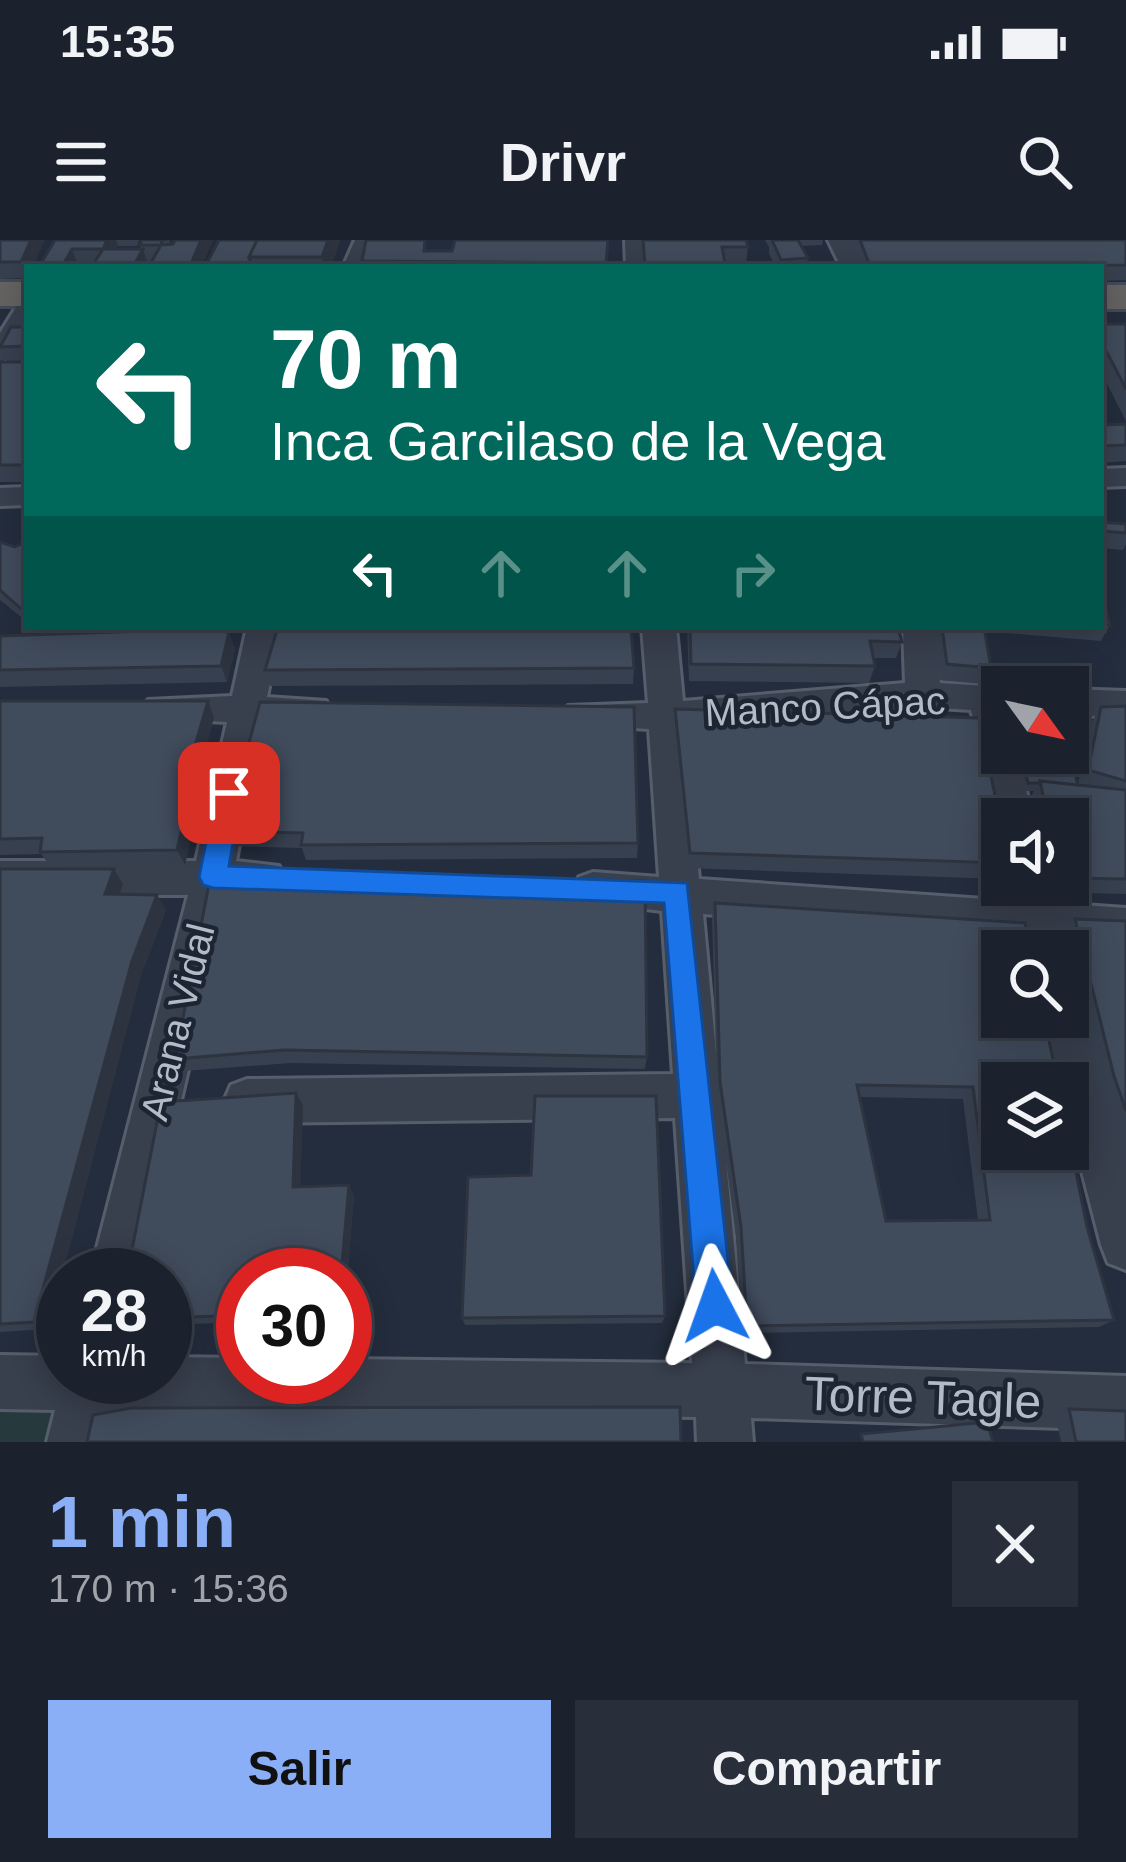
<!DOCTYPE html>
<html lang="es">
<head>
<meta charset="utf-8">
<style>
  body { margin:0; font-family:Helvetica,sans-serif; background:#282f3a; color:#f1f3f6; height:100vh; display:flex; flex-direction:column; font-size:45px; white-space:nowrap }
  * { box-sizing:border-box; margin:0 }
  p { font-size:39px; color:#a0a4aa }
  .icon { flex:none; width:66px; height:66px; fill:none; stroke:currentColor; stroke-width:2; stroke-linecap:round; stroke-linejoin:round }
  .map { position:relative; height:1202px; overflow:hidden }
  .side { display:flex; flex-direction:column; background:#1b222e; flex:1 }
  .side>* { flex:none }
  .banner { position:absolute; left:24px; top:24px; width:1080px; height:366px; border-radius:0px; box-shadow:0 6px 30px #0003,0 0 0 3px #393f4a; background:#00695c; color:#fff; overflow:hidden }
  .needle { width:78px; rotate:123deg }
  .controls { position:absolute; left:981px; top:426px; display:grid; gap:24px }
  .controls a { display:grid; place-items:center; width:108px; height:108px; border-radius:0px; background:#1b222e; box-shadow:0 6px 30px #0003,0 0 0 3px #393f4a; font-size:60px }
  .speed { position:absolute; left:36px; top:1008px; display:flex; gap:24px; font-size:60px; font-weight:700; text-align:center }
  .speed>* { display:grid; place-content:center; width:156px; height:156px; border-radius:50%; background:#1b222e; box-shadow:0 6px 30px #0003,0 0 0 3px #393f4a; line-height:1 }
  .speed small { font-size:30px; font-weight:400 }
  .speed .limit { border:18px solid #d22; background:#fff; color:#111 }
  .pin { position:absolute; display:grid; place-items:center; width:102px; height:102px; color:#fff; margin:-51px; border-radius:24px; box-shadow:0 6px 18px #0006 }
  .me { position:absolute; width:132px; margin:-66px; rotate:356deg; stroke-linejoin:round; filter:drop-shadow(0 0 9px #0008) }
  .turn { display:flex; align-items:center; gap:42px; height:252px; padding:0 48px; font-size:54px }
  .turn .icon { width:156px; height:156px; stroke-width:2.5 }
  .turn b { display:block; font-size:84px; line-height:102px }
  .lanes { display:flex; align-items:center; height:114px; padding:0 48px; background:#0003; justify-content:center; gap:60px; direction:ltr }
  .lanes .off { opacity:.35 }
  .round { display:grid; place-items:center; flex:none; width:126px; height:126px; border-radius:0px; background:#282f3a }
  .head { display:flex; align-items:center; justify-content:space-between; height:204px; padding:0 48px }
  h1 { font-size:72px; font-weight:800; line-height:90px; color:#8aaff6 }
  .primary-button { display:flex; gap:24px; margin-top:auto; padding:24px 48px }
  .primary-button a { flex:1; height:138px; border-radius:0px; background:#8aaff6; color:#111; font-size:48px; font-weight:800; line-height:138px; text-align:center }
  .primary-button a+a { background:#282f3a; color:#f1f3f6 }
  .status { display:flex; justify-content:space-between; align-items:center; height:84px; padding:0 60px; background:#1b222e; direction:ltr }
  .status svg { height:33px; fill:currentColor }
  header { display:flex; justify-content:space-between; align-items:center; height:156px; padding:0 48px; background:#1b222e; font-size:54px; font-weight:800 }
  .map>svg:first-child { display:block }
  .green { fill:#263a3e }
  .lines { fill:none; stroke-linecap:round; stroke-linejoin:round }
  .minor-casing { stroke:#565d6b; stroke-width:6 }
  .trunk-casing { stroke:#434a58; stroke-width:6 }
  .minor { fill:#383f4d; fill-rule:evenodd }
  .trunk { fill:#646361; fill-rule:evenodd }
  .wall { fill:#37404f; fill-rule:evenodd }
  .shaded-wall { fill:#2d3440 }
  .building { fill:#404b5c; stroke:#2d3440; stroke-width:3; fill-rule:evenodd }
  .route { fill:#1a73e8; stroke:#114b97; stroke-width:3 }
  .labels { text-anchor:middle; stroke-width:9; stroke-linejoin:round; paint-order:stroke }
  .street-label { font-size:39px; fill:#b3bac8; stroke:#1d2432 }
  .near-street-label { font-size:48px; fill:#b3bac8; stroke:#1d2432 }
</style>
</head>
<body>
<div class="status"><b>15:35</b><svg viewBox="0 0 49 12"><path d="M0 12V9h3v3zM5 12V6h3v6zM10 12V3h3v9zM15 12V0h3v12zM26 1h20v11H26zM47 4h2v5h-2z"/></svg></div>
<header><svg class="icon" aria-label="menu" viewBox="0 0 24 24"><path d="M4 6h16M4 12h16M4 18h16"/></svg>Drivr<svg class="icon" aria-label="search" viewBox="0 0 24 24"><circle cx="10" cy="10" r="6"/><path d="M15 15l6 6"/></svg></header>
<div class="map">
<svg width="1126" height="1202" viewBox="0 0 1126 1202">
  <rect width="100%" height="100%" fill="#242d3d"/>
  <path class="green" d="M0 1169H69L59 1202H0Z"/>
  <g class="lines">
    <g class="minor-casing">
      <path id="minor" d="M355 0H377L367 27H343Z
        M625 0H647L650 27H626Z
        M828 0H850L865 27H841Z
        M27 62V90L9 119 0 122V93L18 64Z
        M1126 228V246L1101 247V229Z
        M27 247V265L0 266V248Z
        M247 387H281L267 457 326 461 331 470 326 479 262 483 236 621 279 626 285 638 279 650 229 655 140 1035H90L188 655H0V621H196L227 482 148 478 143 469 148 460 232 456Z
        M642 387H676L683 461 905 443 903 387H937L940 443 1002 447V513H1017L1033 579H1002L1000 590 971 470 923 467 685 487 699 639 1013 661 1009 645H1049L1054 663 1126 668V704L1064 699 1067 711H1025L1021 696 703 674 745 1124 1126 1136V1190L751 1178 753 1202H697L696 1177 110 1170 103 1202H47L55 1170 0 1169V1115L63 1116V1137H165V1117L243 1118V1137H345V1119L692 1123 675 878 247 883 231 877 224 861 231 845 247 839 673 834 662 671 579 661 573 649 579 637 593 632 659 637 649 489 568 484 563 475 568 466 648 463Z
        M1068 449 1126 451V477L1068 475Z
        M1068 759 1080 763 1086 777 1126 917V1030L1108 1023 1101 1005 1068 877V843H1059L1042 777H1068Z"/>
    </g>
    <g class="trunk-casing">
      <path id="trunk" d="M0 42H27V66H0Z
        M1101 45H1126V69H1101Z"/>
    </g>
    <use href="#minor" class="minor"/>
    <use href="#trunk" class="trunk"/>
  </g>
  <path class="wall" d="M0 0H45L32 27H27V38L0 39Z
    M55 0H139L137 6H118L116 9H141L140 5 169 0 171 4H173L175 0H213L201 27H149L152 21H147V27H92L93 25H78L76 27H41L40 25Z
    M219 0H340L331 27H208L207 23Z
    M609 0 607 27H363L362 21 427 11H452Z
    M641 0H746L748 7 746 23H725L724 27H643Z
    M765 0H823L822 5 801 6 808 18 806 27H775L769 13V7Z
    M850 0H1126V40L1101 41V27H861Z
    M1101 84H1126V181L1101 132Z
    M27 87V242H0V122H7L0 106Z
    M1126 184V221L1101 223V185Z
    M1101 282 1126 284V304L1123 310 1101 308Z
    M27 301V382L0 360V302L15 307Z
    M1101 349 1110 385 1101 401 1006 393 1004 387H1101Z
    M32 387H98L87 393 228 392 235 409 227 442 0 447V396L41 395Z
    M687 387H898L902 402 896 418H873L875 426 869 443 689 441Z
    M933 387H984L991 428 984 444 940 440Z
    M634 428 633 444 270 446 265 430Z
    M0 461 214 477 198 535 203 545 185 625 51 627 41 614 0 615Z
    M1126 466V654L1050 652 1049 645H1068V579H1035L1031 556 1034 551H1024L1017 525 1020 520H1012L1011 513H1068L1085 509 1091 483 1101 467ZM1083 519 1078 544 1072 521H1082Z
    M675 469 1002 589V636L1000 639 687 628 673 485Z
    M225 591 638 603 637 618 306 620 302 608 232 606Z
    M0 629 123 644 119 654 166 670 141 735 48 1089 0 1092Z
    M211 634 647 817 645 829 291 823 184 831 175 819Z
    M715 663 1025 683 1087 987 1114 1080 1099 1087 742 1093 736 996 717 854 712 677ZM860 857 963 859 978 980 886 981Z
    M1075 679 1126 681V921L1101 848 1064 693Z
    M296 853 303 865 300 947 354 955 345 1066V1035H243V1082L165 1085V1035Z
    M531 935 665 1076 662 1083 465 1085 462 1078Z
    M1069 1169 1126 1202H1061L1055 1174Z"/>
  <path class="shaded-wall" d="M31 0H45L32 27H27V37L21 22Z
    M107 0H116L118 6 108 24 103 9Z
    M201 0H213L201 27H190Z
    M328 0H340L331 27H324L322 17Z
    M72 9 78 25 76 27H64L63 25Z
    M143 9 148 25 147 27H133Z
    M60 387H98L58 410 49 393Z
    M229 392 235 409 227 442 221 426Z
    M208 461 214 477 198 535 203 545 185 625 177 610 188 530Z
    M114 629 123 644 115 668 105 654Z
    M157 655 166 670 141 735 48 1089 34 1082 132 721Z
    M296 853 303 865 300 957 293 947Z
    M349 945 354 955 345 1066V1035H341Z"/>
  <path class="building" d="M0 0H31L21 22H0Z
    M55 0H107L103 9H72L63 25H40Z
    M142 0H162L161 5 173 4 175 0H201L190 26H149L161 5H140Z
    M219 0H257L249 17 251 24 207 23Z
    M257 0H328L322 17H249Z
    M366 0H425L424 11H452L455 0H608L606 23 362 21Z
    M643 0H746L748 7H722L725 23 645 25Z
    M772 0H798L808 18 781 20Z
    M860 0H1126V25L870 26Z
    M103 9H143L133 27 92 26Z
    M1101 84H1126V149L1101 101Z
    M11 87H27V106L0 107Z
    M0 122H27V225H0Z
    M1126 184V205L1101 206V185Z
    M1101 282 1126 284V293L1101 291Z
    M27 301V374L0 350V302L15 307Z
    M1101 349 1110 385 1101 384Z
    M42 387H60L49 393Z
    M173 387H219L217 391 229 392 221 426 0 430V396L172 390Z
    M278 387H631L634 428 265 430Z
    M690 387H898L902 402 870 401 875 426 691 424Z
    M942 387H984L991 428 947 424Z
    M0 461H208L188 530 196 529 177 610 40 612 42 598 0 599Z
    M260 462 634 467 638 603 301 605 303 593 225 591Z
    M1126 466V541L1088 530 1101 467Z
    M675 469 979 478 1002 589V623L690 613Z
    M1068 476H1076L1087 513 1068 512Z
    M1022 517 1071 520 1078 545 1040 541V543H1028Z
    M1040 541 1126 550V639L1068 638V579H1048Z
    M0 629H114L105 654 157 655 132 721 34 1082 0 1084Z
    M211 634 645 641 647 817 284 810 175 819Z
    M715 663 1025 683 1031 711H1002V777H1044L1058 843H1002V909H1068V893L1087 987 1114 1080 747 1086 741 987 720 842ZM857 845 973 847 990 980 886 981Z
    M1075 679 1126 681V871L1114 836Z
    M296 853 293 947 349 945 341 1035H243V1075L165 1078V1035H127L161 862Z
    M535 856H656L665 1076 462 1078 468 937 531 935Z
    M680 1167 681 1202H87L93 1175 131 1168Z
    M1069 1169 1126 1171V1202H1076Z
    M987 1182 993 1202H863L861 1194Z"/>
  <path class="route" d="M229 542 242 553 229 626 687 643 733 1066 727 1079 715 1085 702 1079 696 1066 664 663 213 648 203 645 199 637 216 553Z"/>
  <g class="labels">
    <g class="street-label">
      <text transform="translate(825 466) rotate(-3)" y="14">Manco Cápac</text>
      <text transform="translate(177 782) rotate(-76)" y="14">Arana Vidal</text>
    </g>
    <g class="near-street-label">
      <text transform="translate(923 1157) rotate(2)" y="17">Torre Tagle</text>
    </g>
  </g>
</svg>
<div class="controls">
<a><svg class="needle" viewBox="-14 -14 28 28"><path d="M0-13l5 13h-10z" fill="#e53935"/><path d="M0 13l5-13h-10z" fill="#a0a4aa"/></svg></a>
<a><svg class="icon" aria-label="sound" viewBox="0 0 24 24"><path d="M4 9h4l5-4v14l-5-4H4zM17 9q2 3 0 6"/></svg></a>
<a><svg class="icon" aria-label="search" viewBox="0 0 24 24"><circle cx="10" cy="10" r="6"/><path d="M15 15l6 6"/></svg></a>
<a><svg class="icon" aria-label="layers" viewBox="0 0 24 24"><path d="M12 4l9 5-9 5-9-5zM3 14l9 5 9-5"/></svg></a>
</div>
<div class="speed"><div>28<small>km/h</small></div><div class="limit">30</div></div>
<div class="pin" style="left:229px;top:553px;background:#d93025"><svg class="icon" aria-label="arrive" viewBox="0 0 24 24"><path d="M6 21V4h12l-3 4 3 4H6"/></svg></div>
<svg class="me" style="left:715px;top:1066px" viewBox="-20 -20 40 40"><path d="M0-17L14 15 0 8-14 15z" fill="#1a73e8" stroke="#fff" stroke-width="4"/></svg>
<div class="banner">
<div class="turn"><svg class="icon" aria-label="left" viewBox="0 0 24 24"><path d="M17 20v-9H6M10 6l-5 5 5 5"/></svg><div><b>70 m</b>Inca Garcilaso de la Vega</div></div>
<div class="lanes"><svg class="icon" aria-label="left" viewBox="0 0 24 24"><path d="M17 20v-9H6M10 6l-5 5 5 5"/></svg><svg class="icon off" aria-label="ahead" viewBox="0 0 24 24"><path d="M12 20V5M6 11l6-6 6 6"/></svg><svg class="icon off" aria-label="ahead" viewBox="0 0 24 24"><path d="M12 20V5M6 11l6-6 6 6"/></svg><svg class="icon off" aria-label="right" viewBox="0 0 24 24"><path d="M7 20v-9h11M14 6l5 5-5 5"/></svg></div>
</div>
</div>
<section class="side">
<div class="head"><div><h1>1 min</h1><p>170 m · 15:36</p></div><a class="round"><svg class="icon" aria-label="close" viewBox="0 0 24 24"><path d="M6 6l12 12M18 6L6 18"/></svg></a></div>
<div class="primary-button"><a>Salir</a><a>Compartir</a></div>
</section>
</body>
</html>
